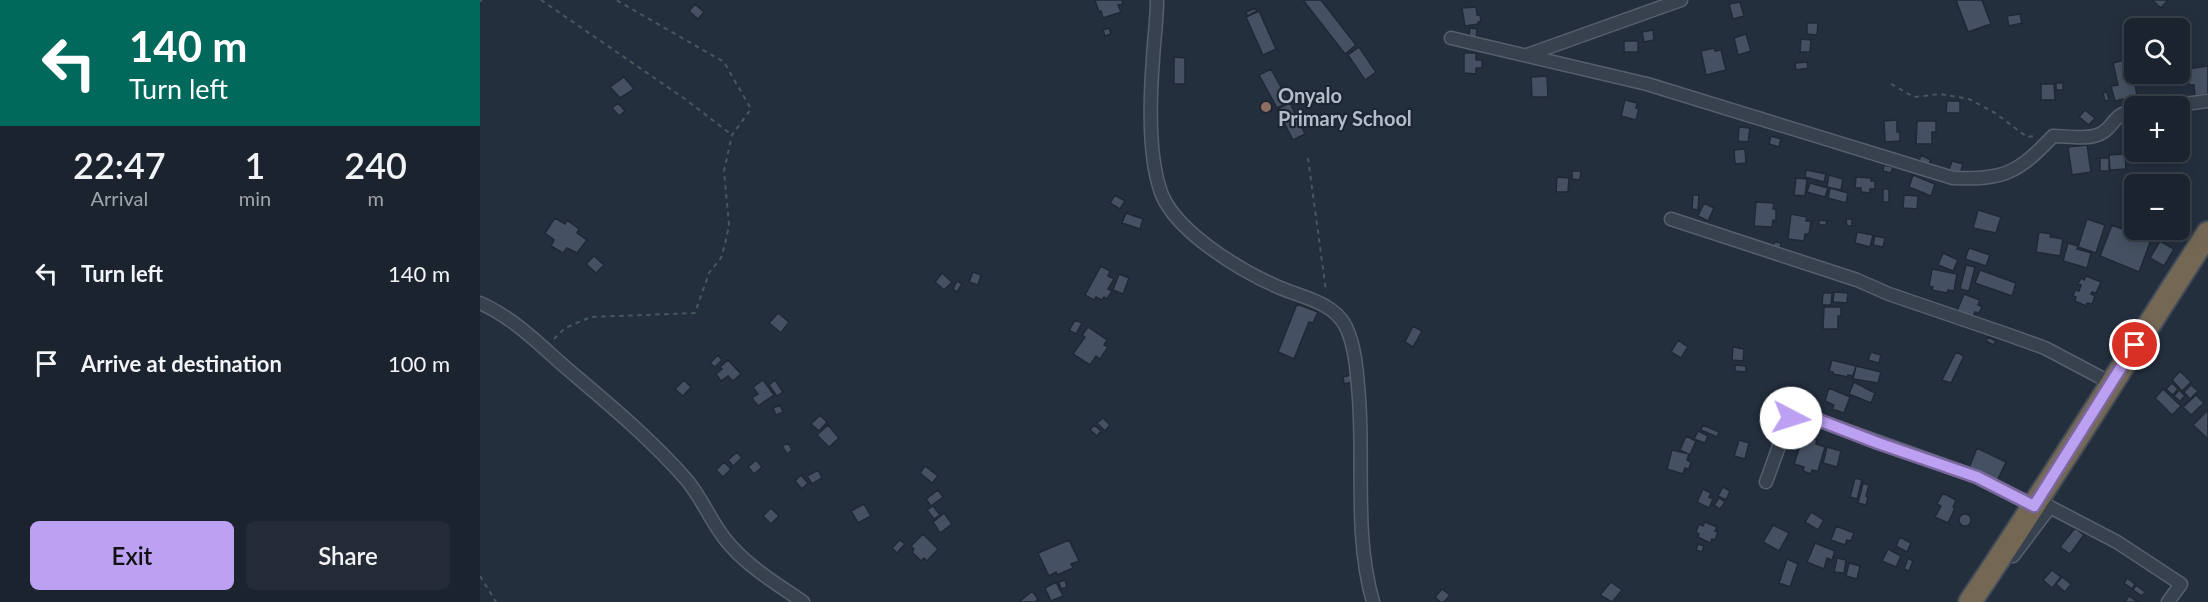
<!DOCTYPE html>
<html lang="en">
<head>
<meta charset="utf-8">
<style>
  body { margin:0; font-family:Lato,sans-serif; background:#242b36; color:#f1f3f6; height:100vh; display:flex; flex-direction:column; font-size:22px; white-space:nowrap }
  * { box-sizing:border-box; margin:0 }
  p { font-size:20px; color:#a0a4aa }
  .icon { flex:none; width:33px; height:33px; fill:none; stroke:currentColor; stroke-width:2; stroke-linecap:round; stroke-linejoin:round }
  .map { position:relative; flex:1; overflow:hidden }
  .panel { display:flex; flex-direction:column; background:#1b232e; width:480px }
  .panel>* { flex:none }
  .top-card { background:#00695c; color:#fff; overflow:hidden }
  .buttons { position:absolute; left:1644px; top:18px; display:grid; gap:12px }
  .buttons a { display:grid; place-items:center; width:66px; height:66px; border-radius:9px; background:#1b232e; box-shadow:0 3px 15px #0003,0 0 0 2px #39404a; font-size:30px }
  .pin { position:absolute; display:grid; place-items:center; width:51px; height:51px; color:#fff; margin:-26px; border:3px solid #fff; border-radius:50%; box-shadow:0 2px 6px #0007 }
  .me { position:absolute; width:66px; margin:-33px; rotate:95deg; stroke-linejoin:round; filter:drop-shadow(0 0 4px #0008) }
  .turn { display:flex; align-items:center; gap:21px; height:126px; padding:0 30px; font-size:27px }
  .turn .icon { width:78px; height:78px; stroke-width:2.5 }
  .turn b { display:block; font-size:42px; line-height:51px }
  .eta { display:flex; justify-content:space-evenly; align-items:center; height:102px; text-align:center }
  .eta b { font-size:36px; font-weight:600; line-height:42px }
  .primary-button { display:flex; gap:12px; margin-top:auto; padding:12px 30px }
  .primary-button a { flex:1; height:69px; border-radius:9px; background:#bca0f2; color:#111; font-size:24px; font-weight:600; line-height:69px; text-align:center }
  .primary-button a+a { background:#242b36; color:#f1f3f6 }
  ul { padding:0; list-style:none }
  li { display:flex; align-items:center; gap:18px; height:90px; padding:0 30px }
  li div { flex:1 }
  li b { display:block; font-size:22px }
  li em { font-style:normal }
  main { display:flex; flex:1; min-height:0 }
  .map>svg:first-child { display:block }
  .building { fill:#455162; stroke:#1f2835; stroke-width:1.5 }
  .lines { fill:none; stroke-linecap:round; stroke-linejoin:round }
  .street-casing { stroke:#565f6c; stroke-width:15 }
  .highway-casing { stroke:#434c59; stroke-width:26 }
  .path { stroke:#44595c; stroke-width:2; stroke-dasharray:4.5 4.5; stroke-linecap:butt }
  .street { stroke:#38414e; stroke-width:12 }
  .highway { stroke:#746855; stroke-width:22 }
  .route-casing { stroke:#7a689d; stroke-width:15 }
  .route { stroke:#bca0f2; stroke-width:10 }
  .education-dot { fill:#8d6e63; stroke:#1d2633; stroke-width:2 }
  .labels { text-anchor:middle; stroke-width:4.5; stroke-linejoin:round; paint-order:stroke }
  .poi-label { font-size:20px; font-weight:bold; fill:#b4bcc9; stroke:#1d2633; text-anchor:start }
</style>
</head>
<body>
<main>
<section class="panel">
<div class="top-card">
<div class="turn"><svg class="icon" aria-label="left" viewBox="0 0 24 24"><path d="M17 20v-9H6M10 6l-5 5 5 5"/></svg><div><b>140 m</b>Turn left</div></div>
</div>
<div class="eta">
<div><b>22:47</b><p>Arrival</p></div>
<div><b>1</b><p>min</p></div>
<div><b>240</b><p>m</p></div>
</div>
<ul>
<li><svg class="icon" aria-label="left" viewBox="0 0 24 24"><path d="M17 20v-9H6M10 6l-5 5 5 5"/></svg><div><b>Turn left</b></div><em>140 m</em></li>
<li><svg class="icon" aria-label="arrive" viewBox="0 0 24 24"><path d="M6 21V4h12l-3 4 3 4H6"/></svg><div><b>Arrive at destination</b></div><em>100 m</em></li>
</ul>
<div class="primary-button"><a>Exit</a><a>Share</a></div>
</section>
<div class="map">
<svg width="1728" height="602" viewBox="0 0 1728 602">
  <rect width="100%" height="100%" fill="#242f3e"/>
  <path class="building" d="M615 0H642L643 4 638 5 641 12 623 18 621 11 619 12Z
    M823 0H841L876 45 865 54Z
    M1476 0H1502L1511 24 1488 32Z
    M1672 0H1688L1681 8Z
    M1260 2 1264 16 1253 19 1249 4Z
    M215 4 224 12 218 19 209 11Z
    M996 7 997 15H1000L1001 21 998 22V24L985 26 982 8Z
    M776 8 777 11 767 16 766 12Z
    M779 11 796 49 783 55 766 17Z
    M1540 14 1542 23 1529 26 1527 16Z
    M1327 23H1338L1337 35 1327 34Z
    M629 28 631 34 625 36 623 30Z
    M990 28 997 29 996 38 989 37Z
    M1173 30 1174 40 1164 42 1162 32Z
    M1266 34 1271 51 1258 55 1254 38Z
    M1321 39 1331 40 1330 52H1320Z
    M1144 41H1158V52H1144Z
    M879 47 896 72 885 80 868 55Z
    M1234 48 1235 51 1241 50 1246 70 1226 75 1221 51Z
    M984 53H996V60H1002V68H996V74L984 73Z
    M694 57 705 58V84H694Z
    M1648 59 1652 75 1658 74 1660 83 1655 85 1659 104 1644 107 1643 99 1635 101 1631 86 1638 85 1633 63Z
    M1327 62 1328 68 1316 70 1315 63Z
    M1728 66V94L1715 96 1714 85H1709L1706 69Z
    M791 69 809 102 797 108 779 75Z
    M1067 76 1068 97H1052L1051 77Z
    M144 77 154 89 140 98 130 87Z
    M1576 83H1583V90H1576Z
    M1561 84H1574L1575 100H1561Z
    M1627 92 1629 100 1625 101 1623 93Z
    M1145 100 1157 103 1156 108 1159 109 1156 120 1141 116Z
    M1467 101H1480V113H1466Z
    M138 103 145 111 139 116 132 108Z
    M810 103 825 134 813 140 797 109Z
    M1605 110 1615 118 1609 125 1599 117Z
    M1417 120V132H1420V141L1405 142 1404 121Z
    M1437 121H1456V132H1452V144H1436Z
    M1259 127 1270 128 1268 142 1258 141Z
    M1291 136 1301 139 1299 147 1289 144Z
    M1607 145 1611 172 1592 175 1588 147Z
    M1265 149 1266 163 1255 164 1254 150Z
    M1645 154 1646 169 1630 170 1629 155Z
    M1441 155 1451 160 1448 165 1439 160Z
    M1620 158H1629V171H1620Z
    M1472 161 1483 164 1479 177 1468 173Z
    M1404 165 1413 167 1411 173 1403 171Z
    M1326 170 1346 174 1344 182 1325 177Z
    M1092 171H1101L1100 180 1092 179Z
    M1349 175 1363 179 1361 190 1347 187Z
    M1433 175 1455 184 1451 196 1429 187Z
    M1077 177 1089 178 1088 192H1076Z
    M1376 177 1391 178V181H1395V189H1390V193L1381 192V188H1375Z
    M1316 178 1327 179 1325 196 1314 195Z
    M1330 183 1348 188 1345 197 1327 192Z
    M1350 188 1368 193 1366 203 1348 198Z
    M1403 189H1409V202H1403Z
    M635 195 645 201 640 209 630 203Z
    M1213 195H1219L1218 210 1212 209Z
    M1424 195 1438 196 1437 209 1423 208Z
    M1276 202 1294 203 1293 209H1296V221L1293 220 1292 227 1274 226Z
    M1224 203 1234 208 1228 221 1218 216Z
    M1498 210 1521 217 1516 233 1493 228Z
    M646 213 663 219 660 229 642 223Z
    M1311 214 1327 217 1326 221H1331L1329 234H1325L1324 241 1308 239Z
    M75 218 85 224 87 220 99 229 97 233 107 240 97 253 87 248 83 253 71 246 74 240 65 233Z
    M1366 219H1372V226H1367Z
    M1607 219 1625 225 1616 253 1598 247Z
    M1339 220 1347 221 1346 225H1339Z
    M1632 225 1671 240 1659 272 1620 256Z
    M1377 232 1393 235 1390 247 1375 243Z
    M1559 232 1571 234 1570 237 1583 239 1580 256 1556 252Z
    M1395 236 1405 238 1403 247 1393 245Z
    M1680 241 1694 249 1684 266 1670 258Z
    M1294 242 1301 243 1300 250 1293 248Z
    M1588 243 1598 246 1597 249 1611 253 1607 268 1583 261Z
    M1489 248 1510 255 1506 266 1485 259Z
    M1463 253 1478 260 1473 271 1458 265Z
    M114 256 124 265 116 273 106 264Z
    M1486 265 1495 267 1489 291 1480 289Z
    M621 266 630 271 628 276 634 279 628 289 632 291 627 299 624 297 622 300 616 297 614 300 605 295Z
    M1452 269 1477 274 1474 291 1468 290 1467 293 1452 290 1453 287 1449 286Z
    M1500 270 1536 283 1532 296 1495 283Z
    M493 272 501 275 498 285 489 282Z
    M462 273 472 282 464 290 455 282Z
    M639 274 649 278 643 294 633 290Z
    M1606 276 1621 282 1616 293 1612 292 1611 294 1615 296 1612 304 1607 303 1606 306 1595 301 1596 297 1593 296 1595 290 1599 291 1601 285 1598 284 1601 278 1604 280Z
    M477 281 482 284 477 292 473 289Z
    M1354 292 1368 293 1367 303 1353 302Z
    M1343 293H1352L1351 305H1342Z
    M1484 294 1500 300 1498 305 1502 307 1499 313 1495 312 1493 317 1477 311Z
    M817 304 838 312 833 323 829 322 814 359 798 352Z
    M1344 307H1361V316H1358V329H1343Z
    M298 313 309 322 301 333 289 323Z
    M595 320 602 323 596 334 589 330Z
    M933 326 942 331 933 347 925 342Z
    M608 327 627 340 624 345 628 347 620 359 616 356 610 365 593 354 605 337 602 335Z
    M1508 337 1516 341 1513 345 1506 341Z
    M1198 340 1208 347 1201 358 1191 352Z
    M1253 347 1264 349 1263 361 1252 360Z
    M1391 352 1401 355 1399 363 1388 360Z
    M1476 352 1484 356 1471 383 1462 380Z
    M238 355 242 360 235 367 230 363Z
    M248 360 261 374 253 381 248 376 241 381 236 374 242 369 240 367Z
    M1352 360 1376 366 1373 376 1368 375V377L1353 374V372L1349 371Z
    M1255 365 1266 366V372L1255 371Z
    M1376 366 1401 372 1398 383 1373 379Z
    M1700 371 1711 382 1702 391 1692 380Z
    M871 375 872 382 864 384 863 377Z
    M204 380 211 387 203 396 195 389Z
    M283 380 294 395 278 406 272 398 278 394 273 387Z
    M295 380 303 392 297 396 289 385Z
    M1374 382 1395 393 1391 403 1369 394Z
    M1692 383 1698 389 1693 395 1686 389Z
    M1711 385 1718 391 1710 399 1704 392Z
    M1349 388 1370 397 1364 413 1352 409 1354 405 1345 401Z
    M1683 389 1701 406 1692 415 1675 398Z
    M1699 390 1705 396 1700 401 1694 396Z
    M1716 395 1724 403 1711 415 1703 407Z
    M300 405 303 412 296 415 293 408Z
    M1728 410V439L1713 425Z
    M340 415 347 422 339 431 331 424Z
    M623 418 630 425 625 431 617 423Z
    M348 425 359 438 349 447 337 435Z
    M614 425 621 431 617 436 610 430Z
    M1223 425 1239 432 1237 437 1221 430Z
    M1324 425 1331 427 1329 433 1322 431Z
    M1218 431 1228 436 1225 443 1214 439Z
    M1206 436 1216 441 1210 455 1200 450Z
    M1328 437 1337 440 1336 444 1345 447 1338 471 1332 470 1331 474 1323 471 1324 467 1314 464 1322 440 1326 441Z
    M1259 440 1269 443 1265 459 1254 456Z
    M308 443 312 450 307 454 302 446Z
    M1347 447 1361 451 1357 467 1343 463Z
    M1497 448 1526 462 1517 481 1489 468Z
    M1192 450 1209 454 1207 460 1211 462 1209 469 1205 468 1203 474 1187 469Z
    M257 452 262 458 253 466 248 460Z
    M276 460 282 467 274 474 268 467Z
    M244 462 251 469 243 477 236 470Z
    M445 466 458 476 452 483 440 473Z
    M338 470 342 478 332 484 327 476Z
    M321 475 328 483 322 489 315 481Z
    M1375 478 1382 480 1377 499 1370 497Z
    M1383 483 1389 485 1386 496 1388 497 1386 505 1378 503Z
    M1243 487 1250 491 1246 500 1238 496Z
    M1223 489 1231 493 1229 497 1233 499 1229 508 1217 502Z
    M458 490 463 497 451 506 446 499Z
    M1463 493 1476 500 1473 507 1475 508 1468 523 1455 517 1461 506 1457 504Z
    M1239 498 1245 502 1240 509 1234 505Z
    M384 504 391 516 378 523 371 511Z
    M453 506 460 515 454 519 447 510Z
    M291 508 299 516 291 524 283 516Z
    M1331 512 1344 520 1338 530 1325 522Z
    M464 513 472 524 460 533 453 522Z
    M1479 520a6 6 0 1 1 12 0a6 6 0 1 1-12 0Z
    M1225 522 1237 527 1235 531 1238 532 1235 540 1232 539 1230 543 1218 537 1219 534 1216 532 1219 524 1223 526Z
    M1293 525 1309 533 1299 551 1283 542Z
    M1356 526 1374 533 1371 541 1367 540 1365 545 1351 540Z
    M1595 528 1604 535 1590 554 1580 547Z
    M443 534 458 549 447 561 444 558 441 561 432 552 434 549 431 546Z
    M1420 537 1431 543 1427 552 1416 546Z
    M420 540 425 544 417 553 412 548Z
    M589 540 599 561 591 564 593 568 577 575 576 572 569 576 558 553Z
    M1335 543 1355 551 1352 560 1347 558 1344 569 1327 562Z
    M1218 544 1224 546 1222 552 1216 550Z
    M1408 549 1421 556 1416 567 1402 561Z
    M1357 558 1366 560 1364 573 1354 572Z
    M1428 558 1433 561 1429 571 1424 569Z
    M1307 559 1318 564 1310 587 1299 583Z
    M1369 563 1380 566 1377 579 1366 576Z
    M1572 570 1581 577 1572 588 1563 580Z
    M1582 577 1591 584 1585 592 1576 584Z
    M1647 578 1655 584 1652 589 1644 583Z
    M585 580 587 587 581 589 579 582Z
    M576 582 583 596 571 601 565 588Z
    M1131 582 1142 590 1132 602 1120 595Z
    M1656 585 1665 592 1662 596 1653 590Z
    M962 589 970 595 964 602H960L955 597Z
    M552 591 558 599 555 602H539Z
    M1649 596 1658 602H1645Z"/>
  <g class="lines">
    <g class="street-casing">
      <path id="street" d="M677 0C677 20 674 39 673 59 670 97 668 159 682 195 698 233 761 271 798 287 821 297 854 302 866 327 876 348 877 375 879 398 884 467 874 535 893 602
        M971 38 1167 84 1473 178C1524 180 1538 173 1573 136 1587 136 1608 140 1620 134 1636 126 1631 114 1654 111
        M1047 55 1201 0
        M1688 106 1728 101
        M1191 219 1377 280 1409 294 1526 334 1565 348 1631 383
        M0 303C32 317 58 343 84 366 125 401 169 437 205 478 221 496 230 520 245 539 265 565 297 584 323 602
        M1286 482 1307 424 1311 418 1321 414 1497 477 1554 506
        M1533 556 1570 507 1637 542 1701 584 1688 602"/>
    </g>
    <g class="highway-casing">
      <path id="highway" d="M1490 602C1572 481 1648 356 1728 233"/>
    </g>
    <path class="path" d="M61 0 205 99 252 135
      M0 1 2 0
      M1411 84 1434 97 1460 94 1489 99 1515 113 1547 137 1555 136
      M828 158 846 291
      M74 339 85 328 111 317 215 313 229 273 241 258 245 244 249 225 244 171 252 135 271 109 244 62 136 0
      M0 576 16 602"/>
    <use href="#street" class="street"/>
    <use href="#highway" class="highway"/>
  </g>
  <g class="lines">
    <g class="route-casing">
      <path id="route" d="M1311 418 1315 415 1328 416 1398 443 1497 477 1554 506 1655 345"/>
    </g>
    <use href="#route" class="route"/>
  </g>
  <circle class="education-dot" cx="786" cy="107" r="6"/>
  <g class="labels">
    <g class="poi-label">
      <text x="798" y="103">Onyalo<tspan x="798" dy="23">Primary School</tspan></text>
    </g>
  </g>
</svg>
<div class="buttons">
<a><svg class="icon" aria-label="search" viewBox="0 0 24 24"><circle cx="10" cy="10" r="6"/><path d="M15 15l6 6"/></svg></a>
<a>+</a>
<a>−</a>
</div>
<div class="pin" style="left:1655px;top:345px;background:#d93025"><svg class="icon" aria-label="arrive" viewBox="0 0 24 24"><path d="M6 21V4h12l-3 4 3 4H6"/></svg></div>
<svg class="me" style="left:1311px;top:418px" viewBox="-20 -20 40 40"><circle r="19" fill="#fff"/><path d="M0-13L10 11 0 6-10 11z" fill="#bca0f2"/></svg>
</div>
</main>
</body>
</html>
